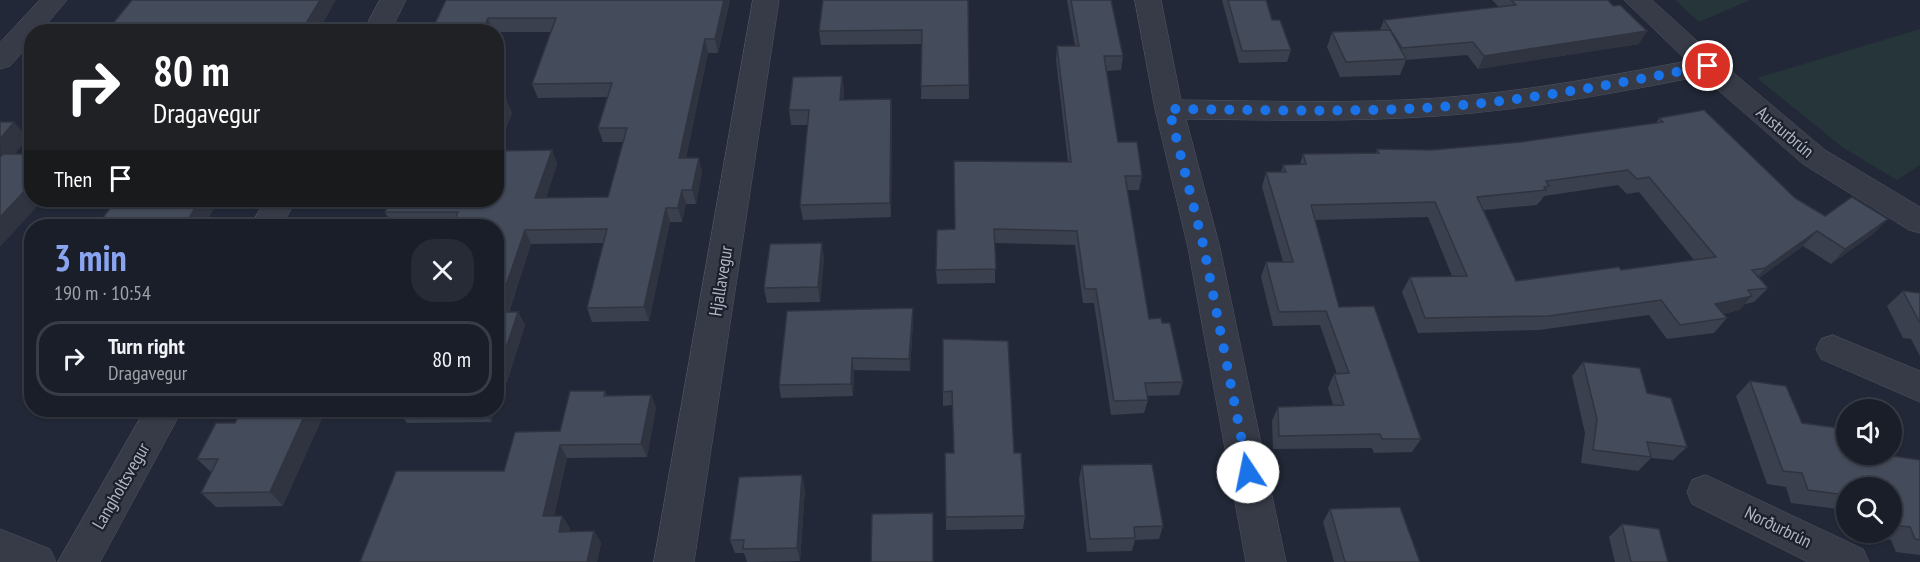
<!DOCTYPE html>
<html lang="en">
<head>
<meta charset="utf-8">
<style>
  body { margin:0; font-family:"PT Sans Narrow",sans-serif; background:#272b35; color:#f1f3f6; height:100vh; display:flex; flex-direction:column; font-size:22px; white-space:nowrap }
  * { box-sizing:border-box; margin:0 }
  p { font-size:20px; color:#9fa2a8 }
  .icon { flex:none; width:33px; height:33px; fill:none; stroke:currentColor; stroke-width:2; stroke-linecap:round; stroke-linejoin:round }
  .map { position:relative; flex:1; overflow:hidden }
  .sheet { position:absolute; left:24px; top:219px; width:480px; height:198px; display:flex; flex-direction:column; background:#1a1e29; border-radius:24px; box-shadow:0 2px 4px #0004,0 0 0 2px #383c46 }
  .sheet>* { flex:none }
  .top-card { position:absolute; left:24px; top:24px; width:480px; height:183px; border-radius:24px; box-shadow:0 2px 4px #0004,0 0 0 2px #383c46; background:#202124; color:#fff; overflow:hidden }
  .controls { position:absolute; left:1836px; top:399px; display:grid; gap:12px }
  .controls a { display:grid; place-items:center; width:66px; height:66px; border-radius:50%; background:#1a1e29; box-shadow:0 2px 4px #0004,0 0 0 2px #383c46; font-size:30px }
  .pin { position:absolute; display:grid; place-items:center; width:51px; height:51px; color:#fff; margin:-26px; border:3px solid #fff; border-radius:50%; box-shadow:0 2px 6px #0007 }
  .me { position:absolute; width:66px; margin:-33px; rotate:349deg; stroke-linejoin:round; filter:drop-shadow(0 0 4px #0008) }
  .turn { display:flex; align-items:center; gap:21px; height:126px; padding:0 30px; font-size:27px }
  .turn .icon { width:78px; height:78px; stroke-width:2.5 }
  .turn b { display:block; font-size:42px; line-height:51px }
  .then { display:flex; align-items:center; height:57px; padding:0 30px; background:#0003; gap:12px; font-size:22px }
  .round { display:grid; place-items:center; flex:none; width:63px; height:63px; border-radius:24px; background:#272b35 }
  .headline { display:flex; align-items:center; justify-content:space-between; height:102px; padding:0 30px }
  h1 { font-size:36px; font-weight:700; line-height:45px; color:#8aa4f0 }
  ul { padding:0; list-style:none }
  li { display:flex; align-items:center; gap:18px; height:75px; margin:0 12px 9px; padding:0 18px; border:3px solid #383c46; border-radius:24px }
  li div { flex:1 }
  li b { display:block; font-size:22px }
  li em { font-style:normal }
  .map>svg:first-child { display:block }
  .green { fill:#253539 }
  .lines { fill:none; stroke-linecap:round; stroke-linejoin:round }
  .minor-casing { stroke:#505562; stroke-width:1 }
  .tertiary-casing { stroke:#505562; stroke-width:1 }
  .minor { fill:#363b47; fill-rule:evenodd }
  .tertiary { fill:#363b47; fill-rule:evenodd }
  .wall { fill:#3a404e; fill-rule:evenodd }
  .shaded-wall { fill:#303440 }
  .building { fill:#444b5b; stroke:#303440; stroke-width:1.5; fill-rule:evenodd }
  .route { stroke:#1a73e8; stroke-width:10; stroke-dasharray:0 18 }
  .labels { text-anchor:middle; stroke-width:4.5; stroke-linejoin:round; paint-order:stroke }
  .street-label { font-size:18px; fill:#b0b5c4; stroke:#1b202c }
</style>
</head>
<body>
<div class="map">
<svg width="1920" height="562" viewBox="0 0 1920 562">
  <rect width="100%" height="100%" fill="#222837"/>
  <path class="green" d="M1675 0H1750L1699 22Z
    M1920 29V165L1897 180 1842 147 1757 78Z"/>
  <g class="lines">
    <g class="minor-casing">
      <path id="minor" d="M40 0H67L40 32H32V41L10 66 0 69V43Z
        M753 0H779L694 562H654Z
        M1135 0H1161L1181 100C1267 101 1352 104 1438 98 1522 92 1604 77 1687 61L1624 0H1652L1718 60 1825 150 1920 207V233L1909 230 1803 164 1702 76C1614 93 1526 110 1437 116 1353 122 1269 120 1186 119L1220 248 1286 562H1246L1188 248 1155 109Z
        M1833 335 1920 371V402L1821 359 1816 349 1821 339Z
        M1706 475 1863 549 1869 562H1808L1692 504 1687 492 1692 480Z
        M0 529 50 549 56 562H0Z"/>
    </g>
    <g class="tertiary-casing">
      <path id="tertiary" d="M380 0H406L390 32H363Z
        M266 200H296L282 226H250Z
        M145 410H182L100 562H58Z"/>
    </g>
    <use href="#minor" class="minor"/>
    <use href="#tertiary" class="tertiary"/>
  </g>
  <path class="wall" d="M446 0H730L718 53H708L686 158 702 172 696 204H686L682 222H670L649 321 592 322 587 308 603 243 531 244 509 312H518L525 325 507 382H503L496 404V226H393L385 212 496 99H506L512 113 497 151 552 150 557 164 546 198 608 197 623 142H603L598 128 607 97 538 98 532 84 551 32H431Z
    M968 0 969 99H921L922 44 821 45 819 31Z
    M1067 0H1111L1123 56 1121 70 1106 71 1118 142 1142 176 1139 190H1127L1149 319 1183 382 1179 395 1147 396 1148 400 1144 413 1111 415 1094 303H1083L1075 245 995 243V283L937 284 936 270 954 229 1068 162 1056 60 1057 46H1075Z
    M1222 0H1266L1272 20 1291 50 1287 62 1239 63Z
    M1492 0H1608L1639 44 1478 69 1467 55 1406 60 1400 75 1340 77 1327 47 1332 32 1380 30 1384 20 1499 7Z
    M842 76 844 91 843 100 892 113 891 217 803 220 800 205 808 125H791L789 110Z
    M1659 118 1825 216 1873 234 1831 264 1803 246 1759 278 1768 288 1754 302 1745 304 1739 310 1723 314 1727 318 1714 333 1667 339 1649 315 1539 330 1418 333 1402 292 1410 277 1452 276 1428 217 1315 220 1339 307 1421 439 1412 452 1374 453 1372 448 1273 449 1272 421 1278 407 1333 405 1328 388 1334 374H1337L1320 325 1273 326 1261 277 1266 262H1283L1262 187 1266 172H1281L1283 165 1300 164 1303 154 1376 153 1377 149 1432 150 1521 142 1656 123ZM1618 185 1627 194 1639 192 1694 260 1621 270 1516 281 1484 210 1537 205 1539 202H1540L1544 196Z
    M824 258 820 302 767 303 764 288Z
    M1903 291 1920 293V356L1911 339 1903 338 1887 306Z
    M913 308V321L910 371 854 370 853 396 781 398 779 385Z
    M943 339 1014 453 1025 516 1023 529 946 530 945 453H954L952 405 943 406Z
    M1583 362 1647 393 1687 447 1673 460 1651 458 1638 471 1581 463 1585 433 1572 376Z
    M1750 381 1802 423 1893 456 1920 460V555L1896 552 1891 540 1864 536 1862 532H1892V488H1846V510L1791 503 1786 487 1767 484 1736 396Z
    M605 391 607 396 651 395 656 408 647 457 567 458 554 516H562L570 528 569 532 594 531 601 543 597 562H360L504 471 560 431Z
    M397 410H495L491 422 407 423Z
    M216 423 283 506 216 507 201 493 212 473 197 459Z
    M1082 465 1163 526 1159 539 1135 540 1132 551 1087 552 1079 479Z
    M805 489 800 561 747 562 744 553H735L730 540Z
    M1330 509 1420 562H1334L1323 522Z
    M1622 524 1668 562H1615L1609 537Z"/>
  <path class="shaded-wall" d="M320 0H336L318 32H301Z
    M724 0H730L718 53 715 39Z
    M488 18 493 32H482Z
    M1647 31 1639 44 1478 69 1484 56Z
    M705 39 708 53 683 172 679 158Z
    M842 76 844 91 842 115 840 100Z
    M506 99 512 113 496 151V122Z
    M891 99 892 113 891 217 890 203Z
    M14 122 28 138 1 171 0 139Z
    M552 150 557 164 541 212 535 198Z
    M699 158 702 172 696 204 692 190Z
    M32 183V200H43L0 247V217Z
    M682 190 686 204 682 222 678 208Z
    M200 200H219L204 226H184Z
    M666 208 670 222 649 321 644 307Z
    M1888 219 1873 234 1831 264 1845 249Z
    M525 230 531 244 504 325 497 312Z
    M1817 231 1803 246 1752 283 1765 268Z
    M822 243 824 258 820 302 818 287Z
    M1752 296 1739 310 1703 318 1715 304Z
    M913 308V321L910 371 909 359Z
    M518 312 525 325 507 382 499 369Z
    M852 358 854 370 853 396 851 384Z
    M496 370 503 382 496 404Z
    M651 395 656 408 647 457 641 444Z
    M307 410H326L283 506 270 492Z
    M483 410H495L491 422Z
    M560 445 567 458 551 529 543 516Z
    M802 475 805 489 800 561 797 548Z
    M562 516 570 528 566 544 559 532Z
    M594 531 601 543 597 562H587Z"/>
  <path class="building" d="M132 0H320L301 32H106Z
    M446 0H724L715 39H705L679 158H699L692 190H682L678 208H666L644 307 587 308 607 229 525 230 497 312H518L499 369H496V226H452L458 212H385L391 200H496V151L552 150 535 198 608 197 627 128H598L612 83 532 84 556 18H488L482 32H431Z
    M823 0H968L969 85 921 86 922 30 819 31Z
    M1071 0H1111L1123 56H1104L1118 142H1137L1142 176H1125L1149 319 1161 318 1162 323H1170L1183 382 1145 383 1148 400 1114 401 1096 289H1085L1077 231 994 229 996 269 936 270 937 230 955 229 954 161 1071 162 1057 46H1079Z
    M1228 0H1266L1272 20H1280L1291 50 1242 51Z
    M1511 0H1608L1613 6 1620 5 1647 31 1484 56 1473 42 1402 48 1384 20 1516 5Z
    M1390 30 1406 59 1346 62 1332 32Z
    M842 76 840 100 891 99 890 203 800 205 809 110H789L793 77Z
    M496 99H506L496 122Z
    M1704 110 1795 198 1825 216 1852 197 1888 219 1845 249 1817 231 1765 268 1752 270 1768 288 1748 290 1752 296 1715 304 1727 318 1680 325 1661 300 1549 316 1425 318 1410 277 1467 276 1435 202 1311 205 1339 307 1374 306 1421 439H1382L1380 434 1279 436 1278 407 1344 405 1334 374 1349 373 1326 311 1279 312 1266 262H1293L1266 172H1286L1283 165 1306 164 1303 154 1379 153 1377 149 1432 150 1521 142 1663 122 1659 118ZM1628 170 1637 179 1649 177 1716 257 1621 270 1619 267 1516 281 1477 197 1546 190 1544 187 1549 186 1546 181Z
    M0 122H14L0 139Z
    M3 154H32V183L0 217V157Z
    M116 200H200L184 226H97Z
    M822 243 818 287 764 288 770 244Z
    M1903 291 1920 293V323Z
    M913 308 909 359 852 358 851 384 779 385 787 311Z
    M943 339 1008 341 1014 453H1021L1025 516 946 517 945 453H954L952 391 943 392Z
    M1583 362 1640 368 1647 393 1671 398 1687 447 1647 442 1651 457 1593 450 1597 419Z
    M1750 381 1786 386 1802 423 1846 429V454H1892V453L1893 456 1920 460V540L1915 539 1910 527 1892 525V488H1846V495L1808 490 1802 473 1783 471Z
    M570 391H605L604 396 651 395 641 444 560 445 543 516H562L559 532 594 531 587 562H360L396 471H504L515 432 560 431Z
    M242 410H307L270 492 201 493 218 459H197L216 423H235Z
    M1152 464 1163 526 1134 527 1135 538 1090 539 1082 465Z
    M802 475 797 548 743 549 744 540H730L739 477Z
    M1400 507 1420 562H1345L1330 509Z
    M933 513V562H871L872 514Z
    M1622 524 1659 529 1668 562H1631Z"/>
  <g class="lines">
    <path class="route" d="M1248 472 1204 248 1169 109C1270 110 1373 114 1474 104 1553 96 1630 81 1708 66"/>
  </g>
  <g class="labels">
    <g class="street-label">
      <text transform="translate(1785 132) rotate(40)" y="6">Austurbrún</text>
      <text transform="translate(721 281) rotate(-81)" y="6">Hjallavegur</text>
      <text transform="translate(121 486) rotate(-60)" y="6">Langholtsvegur</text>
      <text transform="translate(1778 527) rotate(26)" y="6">Norðurbrún</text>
    </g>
  </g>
</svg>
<div class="controls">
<a><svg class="icon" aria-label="sound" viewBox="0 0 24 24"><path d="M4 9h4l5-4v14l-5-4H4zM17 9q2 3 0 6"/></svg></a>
<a><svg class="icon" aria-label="search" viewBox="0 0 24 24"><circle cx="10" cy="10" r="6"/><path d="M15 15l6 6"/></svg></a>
</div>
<div class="pin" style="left:1708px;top:66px;background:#d93025"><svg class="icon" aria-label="arrive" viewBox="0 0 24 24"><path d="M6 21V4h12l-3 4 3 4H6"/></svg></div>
<svg class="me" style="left:1248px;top:472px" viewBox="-20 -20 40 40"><circle r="19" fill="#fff"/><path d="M0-13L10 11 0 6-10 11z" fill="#1a73e8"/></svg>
<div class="top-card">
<div class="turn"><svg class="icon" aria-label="right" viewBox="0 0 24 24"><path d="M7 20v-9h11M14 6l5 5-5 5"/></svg><div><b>80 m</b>Dragavegur</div></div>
<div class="then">Then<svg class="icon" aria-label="arrive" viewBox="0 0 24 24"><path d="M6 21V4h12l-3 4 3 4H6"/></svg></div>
</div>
<section class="sheet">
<div class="headline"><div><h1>3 min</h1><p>190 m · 10:54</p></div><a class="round"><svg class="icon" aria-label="close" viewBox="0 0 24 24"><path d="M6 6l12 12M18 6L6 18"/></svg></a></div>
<ul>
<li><svg class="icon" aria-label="right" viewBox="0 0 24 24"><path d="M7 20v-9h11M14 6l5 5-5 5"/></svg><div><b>Turn right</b><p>Dragavegur</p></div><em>80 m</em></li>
</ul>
</section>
</div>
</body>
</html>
